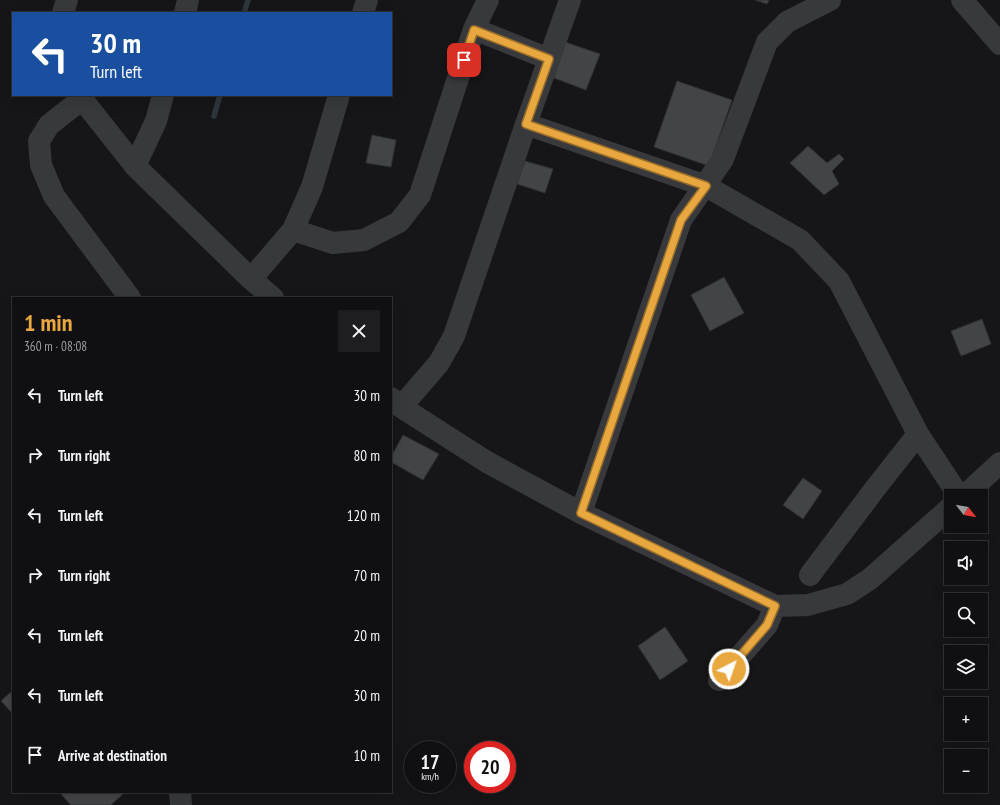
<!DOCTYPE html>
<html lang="en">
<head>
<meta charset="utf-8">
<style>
  body { margin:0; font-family:"PT Sans Narrow",sans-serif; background:#1e1e20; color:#f1f3f6; height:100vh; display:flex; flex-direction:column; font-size:15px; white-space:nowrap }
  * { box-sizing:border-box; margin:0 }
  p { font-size:13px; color:#9c9d9f }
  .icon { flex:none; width:22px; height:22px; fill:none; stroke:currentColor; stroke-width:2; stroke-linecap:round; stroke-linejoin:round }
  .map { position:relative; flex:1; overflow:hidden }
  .details { position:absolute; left:12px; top:297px; width:380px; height:496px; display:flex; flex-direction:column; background:#101012; border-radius:0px; box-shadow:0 4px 16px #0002,0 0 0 1px #303032 }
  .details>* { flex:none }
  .guide { position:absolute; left:12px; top:12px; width:380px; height:84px; border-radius:0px; box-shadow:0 4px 16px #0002,0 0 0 1px #303032; background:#1a4fa0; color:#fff; overflow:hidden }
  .needle { width:26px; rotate:121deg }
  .controls { position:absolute; left:944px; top:489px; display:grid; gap:8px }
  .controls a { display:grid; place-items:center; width:44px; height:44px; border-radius:0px; background:#101012; box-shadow:0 4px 16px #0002,0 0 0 1px #303032; font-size:20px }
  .speed { position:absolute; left:404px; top:741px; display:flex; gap:8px; font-size:20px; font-weight:700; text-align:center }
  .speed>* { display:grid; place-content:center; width:52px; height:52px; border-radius:50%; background:#101012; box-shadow:0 4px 16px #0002,0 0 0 1px #303032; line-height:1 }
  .speed small { font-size:10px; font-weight:400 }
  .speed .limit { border:6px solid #d22; background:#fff; color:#111 }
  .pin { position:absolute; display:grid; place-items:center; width:34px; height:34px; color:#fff; margin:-17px; border-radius:8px; box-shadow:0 2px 6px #0006 }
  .me { position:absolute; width:44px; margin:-22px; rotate:41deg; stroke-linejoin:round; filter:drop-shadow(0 0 3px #0008) }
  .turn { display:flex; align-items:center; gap:14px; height:84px; padding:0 12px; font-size:18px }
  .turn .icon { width:52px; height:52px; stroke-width:2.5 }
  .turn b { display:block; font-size:28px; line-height:34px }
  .round { display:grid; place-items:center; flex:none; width:42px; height:42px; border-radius:0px; background:#1e1e20 }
  .overview { display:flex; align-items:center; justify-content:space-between; height:68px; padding:0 12px }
  h1 { font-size:24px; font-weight:600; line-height:30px; color:#e8a83f }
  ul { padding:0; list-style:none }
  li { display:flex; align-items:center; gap:12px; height:60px; padding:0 12px }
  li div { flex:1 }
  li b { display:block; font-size:15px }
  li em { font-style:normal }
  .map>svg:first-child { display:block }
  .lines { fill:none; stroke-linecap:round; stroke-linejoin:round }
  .stream { stroke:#2d363b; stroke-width:5.5 }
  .building { fill:#434448; stroke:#303134 }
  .minor { stroke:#38393d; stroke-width:22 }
  .route-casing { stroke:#976d29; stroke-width:10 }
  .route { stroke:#e8a83f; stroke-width:7 }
</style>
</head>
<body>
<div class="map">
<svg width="1000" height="805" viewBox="0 0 1000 805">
  <rect width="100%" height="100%" fill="#161618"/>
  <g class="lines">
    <path class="stream" d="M244 13 248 0
      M214 116 220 95"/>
  </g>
  <path class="building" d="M755 0H769L767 4Z
    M565 42 600 54 586 90 554 78Z
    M677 81 732 100 709 166 654 147Z
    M372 135 396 140 391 167 366 163Z
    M808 146 827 163 839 154 844 159 832 171 839 184 824 195 790 163Z
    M525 161 553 169 545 193 517 184Z
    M724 277 744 313 710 331 691 295Z
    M982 319 991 344 961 356 951 331Z
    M403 435 439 454 423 480 391 462V457Z
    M803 478 822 491 803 519 783 505Z
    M665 627 688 661 660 680 638 646Z
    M13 690V714L1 701Z
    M59 792H125L111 805H71Z"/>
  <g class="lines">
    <path class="minor" d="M962 0 1000 44
      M63 13 67 0
      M185 13 188 0
      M363 13 367 0
      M474 29 549 59
      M79 95 82 99 135 166 251 279 273 298
      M82 99 49 125 39 141 41 165 54 196 130 298
      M526 124 706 186 800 240 839 281 918 434 959 496
      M135 166 156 121 163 95
      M293 230 333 243 364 240 399 222 420 195 474 29 488 0
      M251 279 293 230 312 187 339 95
      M391 398 401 407 487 462 581 513 775 606 808 605 847 594 870 579 951 507
      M401 407 439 363 454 336 526 124 570 0
      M964 496 1000 463
      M581 513 681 220 723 159 767 42 787 22 830 0
      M810 575 874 490 918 434
      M719 680 767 625 775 606
      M180 792 181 805"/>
  </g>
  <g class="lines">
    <g class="route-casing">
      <path id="route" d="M464 60 474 30 549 59 526 124 706 186 681 220 581 513 775 606 767 625 729 669"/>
    </g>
    <use href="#route" class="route"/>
  </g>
</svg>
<div class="controls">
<a><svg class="needle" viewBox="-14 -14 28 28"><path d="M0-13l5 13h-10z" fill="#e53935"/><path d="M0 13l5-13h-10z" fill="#9c9d9f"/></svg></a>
<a><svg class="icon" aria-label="sound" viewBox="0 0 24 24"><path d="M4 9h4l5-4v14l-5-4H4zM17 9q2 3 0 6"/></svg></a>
<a><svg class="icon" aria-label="search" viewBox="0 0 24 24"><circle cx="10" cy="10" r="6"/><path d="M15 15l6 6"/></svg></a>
<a><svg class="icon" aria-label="layers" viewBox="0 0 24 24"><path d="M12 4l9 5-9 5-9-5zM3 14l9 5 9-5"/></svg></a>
<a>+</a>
<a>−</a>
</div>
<div class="speed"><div>17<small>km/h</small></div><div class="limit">20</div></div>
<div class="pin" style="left:464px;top:60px;background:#d93025"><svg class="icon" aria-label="arrive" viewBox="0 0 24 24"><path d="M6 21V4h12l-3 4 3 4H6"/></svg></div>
<svg class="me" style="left:729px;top:669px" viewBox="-20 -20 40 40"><circle r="17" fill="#e8a83f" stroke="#fff" stroke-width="3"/><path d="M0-11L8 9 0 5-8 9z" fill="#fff"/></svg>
<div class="guide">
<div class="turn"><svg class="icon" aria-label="left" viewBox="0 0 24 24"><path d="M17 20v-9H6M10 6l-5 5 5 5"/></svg><div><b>30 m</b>Turn left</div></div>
</div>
<section class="details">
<div class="overview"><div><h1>1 min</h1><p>360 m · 08:08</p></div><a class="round"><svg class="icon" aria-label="close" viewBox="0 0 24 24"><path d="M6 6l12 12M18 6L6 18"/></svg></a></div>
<ul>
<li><svg class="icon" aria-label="left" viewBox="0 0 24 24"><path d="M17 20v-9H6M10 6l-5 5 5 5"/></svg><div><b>Turn left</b></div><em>30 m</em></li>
<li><svg class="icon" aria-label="right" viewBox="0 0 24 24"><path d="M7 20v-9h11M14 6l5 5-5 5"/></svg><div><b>Turn right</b></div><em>80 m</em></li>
<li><svg class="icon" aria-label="left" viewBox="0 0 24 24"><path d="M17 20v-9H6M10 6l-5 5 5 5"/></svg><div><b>Turn left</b></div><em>120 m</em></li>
<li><svg class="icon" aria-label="right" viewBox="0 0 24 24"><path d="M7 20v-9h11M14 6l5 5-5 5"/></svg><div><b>Turn right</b></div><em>70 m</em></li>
<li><svg class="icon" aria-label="left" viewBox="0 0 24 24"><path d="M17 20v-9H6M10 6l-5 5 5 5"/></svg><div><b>Turn left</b></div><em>20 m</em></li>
<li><svg class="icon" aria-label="left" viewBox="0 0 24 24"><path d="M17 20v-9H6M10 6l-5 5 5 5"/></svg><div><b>Turn left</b></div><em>30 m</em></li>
<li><svg class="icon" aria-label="arrive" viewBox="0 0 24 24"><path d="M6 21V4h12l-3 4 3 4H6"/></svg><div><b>Arrive at destination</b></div><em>10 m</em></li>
</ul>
</section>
</div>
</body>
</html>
